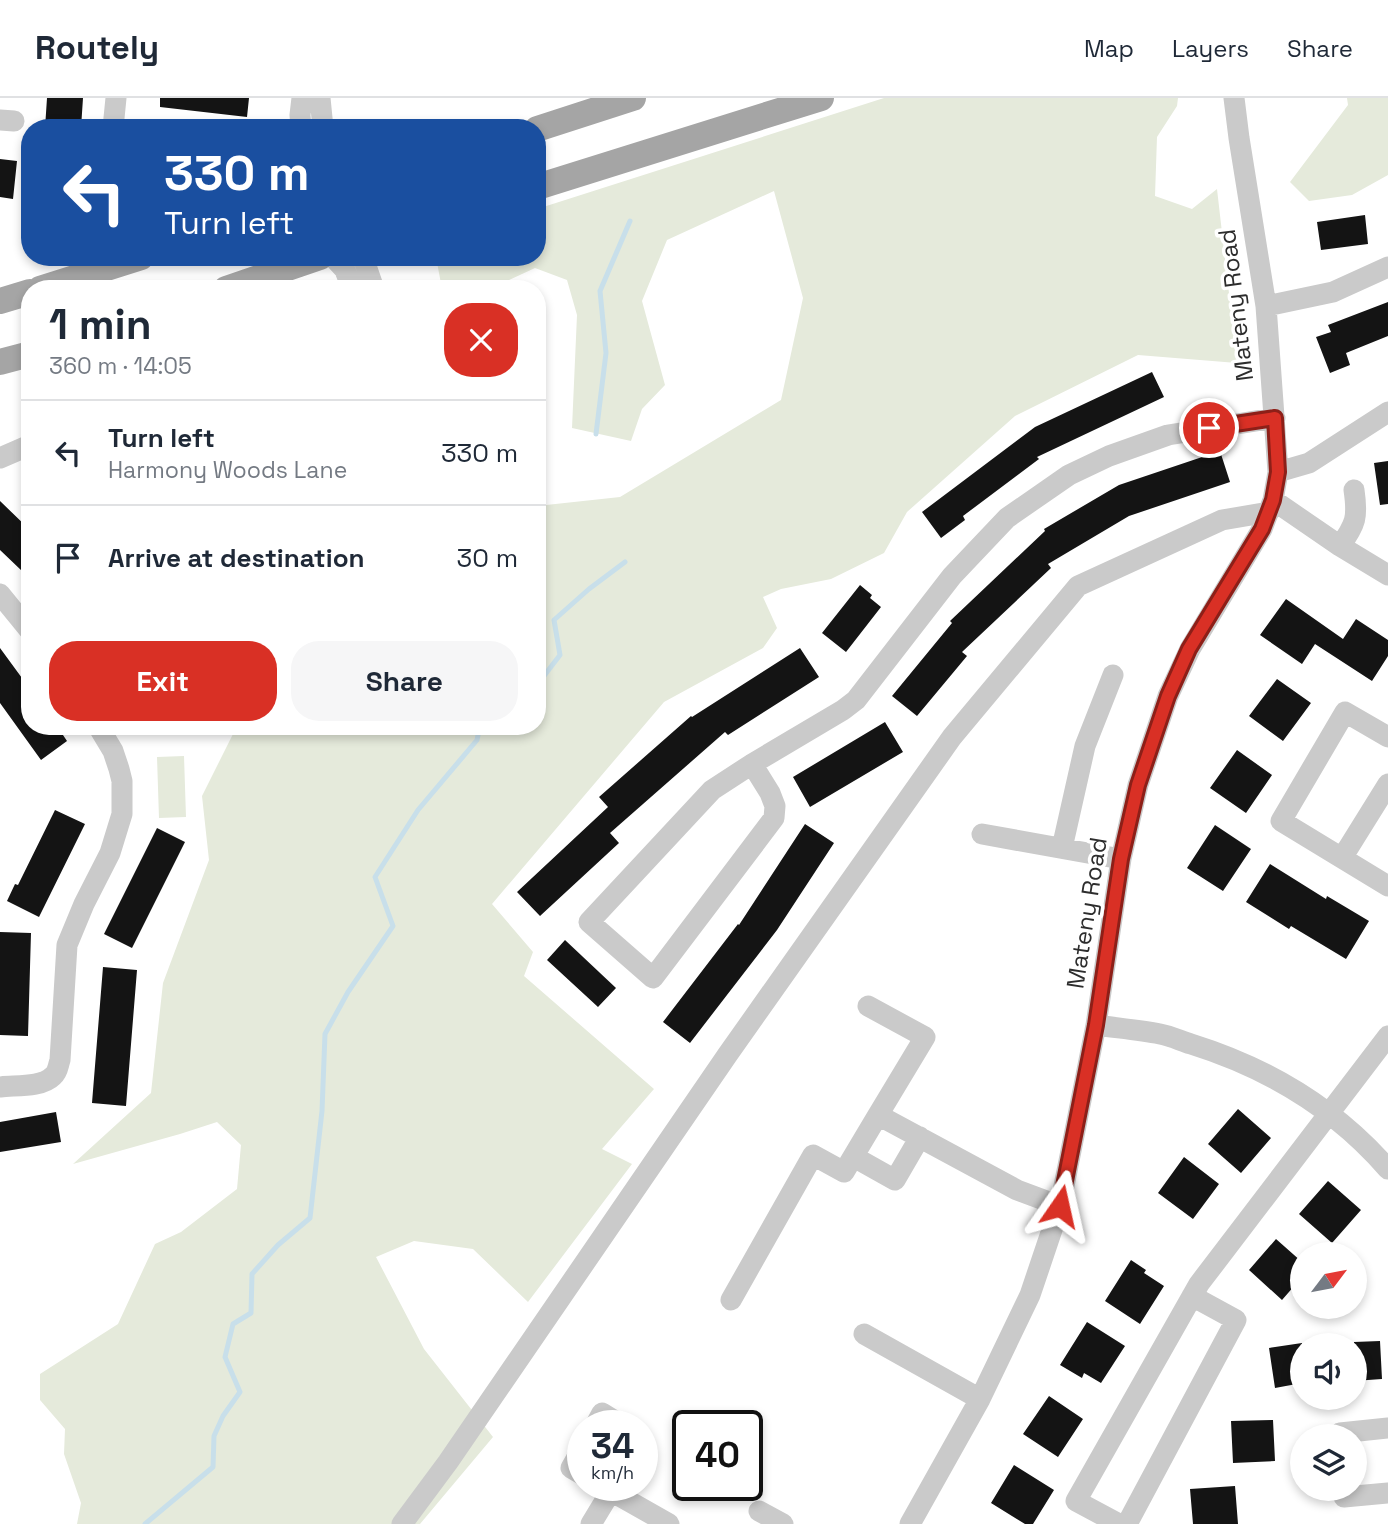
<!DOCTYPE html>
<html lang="en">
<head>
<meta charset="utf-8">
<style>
  body { margin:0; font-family:"Space Grotesk",sans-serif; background:#f6f6f7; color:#1f2937; height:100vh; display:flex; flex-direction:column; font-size:26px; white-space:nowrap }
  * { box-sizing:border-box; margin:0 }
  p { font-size:23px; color:#747a83 }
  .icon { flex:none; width:38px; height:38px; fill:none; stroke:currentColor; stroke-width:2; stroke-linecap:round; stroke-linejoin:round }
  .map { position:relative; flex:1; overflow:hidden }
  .side { position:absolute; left:21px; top:182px; width:525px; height:455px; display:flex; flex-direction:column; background:#fff; border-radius:28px; box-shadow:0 4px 10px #0003 }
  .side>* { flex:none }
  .guide { position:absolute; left:21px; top:21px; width:525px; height:147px; border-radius:28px; box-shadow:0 4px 10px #0003; background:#1a4fa0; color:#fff; overflow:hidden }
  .needle { width:46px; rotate:58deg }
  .controls { position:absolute; left:1290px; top:1144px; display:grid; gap:14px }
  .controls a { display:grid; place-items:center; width:77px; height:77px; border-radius:50%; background:#fff; box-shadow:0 4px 10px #0003; font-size:35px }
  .speed { position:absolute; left:567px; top:1312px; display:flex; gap:14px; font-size:35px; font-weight:700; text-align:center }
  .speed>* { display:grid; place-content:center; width:91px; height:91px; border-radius:50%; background:#fff; box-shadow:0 4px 10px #0003; line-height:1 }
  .speed small { font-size:18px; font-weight:400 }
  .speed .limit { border:4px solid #111; border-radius:10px; background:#fff; color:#111 }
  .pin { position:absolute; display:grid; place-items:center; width:60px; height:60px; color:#fff; margin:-30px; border:4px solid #fff; border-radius:50%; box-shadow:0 2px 7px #0007 }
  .me { position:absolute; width:77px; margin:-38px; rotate:11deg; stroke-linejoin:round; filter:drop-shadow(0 0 5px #0008) }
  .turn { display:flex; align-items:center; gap:24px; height:147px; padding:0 28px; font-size:32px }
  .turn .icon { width:91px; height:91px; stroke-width:2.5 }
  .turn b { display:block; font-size:49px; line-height:60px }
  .round { display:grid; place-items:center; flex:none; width:74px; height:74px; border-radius:28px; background:#f6f6f7 }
  .head { display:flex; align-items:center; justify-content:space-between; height:119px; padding:0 28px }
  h1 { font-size:42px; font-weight:700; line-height:52px }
  .action { display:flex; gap:14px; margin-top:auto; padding:14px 28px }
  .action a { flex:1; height:80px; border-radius:28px; background:#d93025; color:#fff; font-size:28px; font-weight:700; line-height:80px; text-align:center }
  .action a+a { background:#f6f6f7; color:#1f2937 }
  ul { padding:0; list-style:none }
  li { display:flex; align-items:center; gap:21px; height:105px; padding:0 28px; border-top:2px solid #e0e1e3 }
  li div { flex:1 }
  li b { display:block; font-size:26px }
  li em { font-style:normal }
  header { display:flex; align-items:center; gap:42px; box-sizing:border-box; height:98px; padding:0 35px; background:#fff; border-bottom:2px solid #e0e1e3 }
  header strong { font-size:33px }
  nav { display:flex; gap:38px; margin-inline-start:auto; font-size:24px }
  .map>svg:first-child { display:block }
  .green { fill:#e5eadb }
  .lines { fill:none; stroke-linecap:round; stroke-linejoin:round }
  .stream { stroke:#c8dfea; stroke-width:5 }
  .building { fill:#141414 }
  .minor { stroke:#cacaca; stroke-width:21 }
  .major { stroke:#a5a5a5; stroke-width:26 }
  .route-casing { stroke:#8d1f18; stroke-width:18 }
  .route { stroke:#d93025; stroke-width:12 }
  .labels { text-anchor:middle; stroke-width:7; stroke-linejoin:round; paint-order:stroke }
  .street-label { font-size:24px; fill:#2d2d2d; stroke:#fff }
</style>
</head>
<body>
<header>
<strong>Routely</strong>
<nav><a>Map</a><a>Layers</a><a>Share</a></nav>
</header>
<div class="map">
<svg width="1388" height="1426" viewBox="0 0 1388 1426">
  <rect width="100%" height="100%" fill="#fff"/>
  <path class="green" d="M884 0H1178L1177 8 1157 39 1155 98 1192 111 1217 91 1237 265 1138 257 1015 318 907 414 884 455 831 481 781 491 763 499 777 530 763 550 664 604 492 806 533 854 524 878 654 991 602 1051 632 1066 528 1204 473 1151 414 1143 376 1159 424 1251 493 1339 420 1426H77L81 1405 64 1356 65 1331 40 1302V1276L118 1226 155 1146 181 1134 237 1091 241 1047 217 1024 180 1036 73 1066 151 995 163 885 209 762 202 698 237 628H537V408L620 399 781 302 803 200 774 93 667 142 642 203 665 287 642 311 631 343 572 330 577 217 567 182 535 170 496 188 495 191H442L436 159H537V111Z
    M1347 0H1388V77L1352 97 1309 103 1290 84 1348 7Z
    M184 658 186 719 159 720 157 659Z"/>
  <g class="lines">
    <path class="stream" d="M596 336 606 255 600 193 630 123
      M537 587 560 557 554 522 589 491 625 464
      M145 1426 213 1369 214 1338 223 1318 240 1294 225 1259 233 1226 251 1215 252 1176 278 1147 310 1120 322 1013 325 936 348 894 393 828 375 779 418 712 477 642 480 628"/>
  </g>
  <path class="building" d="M47 0H83L81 30H45Z
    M160 0H249L247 19 160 9Z
    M0 61 17 63 13 101 0 99Z
    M1365 117 1368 146 1321 152 1317 124Z
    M1388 204V238L1346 255 1350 267 1330 275 1316 239 1331 234 1328 227Z
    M1152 274 1164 299 1037 359 1039 361 963 418 965 422 941 440 922 414 1035 329Z
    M1220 353 1230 384 1129 418 1048 466 1051 470 962 554 967 558 917 618 892 598 952 525 950 523 1045 433 1044 431 1119 387Z
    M1388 363V406L1380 407 1374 365Z
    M0 403 30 432V465L22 473 0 452Z
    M860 487 872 497 870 500 881 509 846 554 822 535Z
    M1286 501 1343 541 1356 521 1388 542V558L1372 583 1315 546 1302 566 1260 537Z
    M0 550 30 591V628H57L67 643 41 662 0 605Z
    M800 550 819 579 728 637 725 634 610 735 619 745 540 818 517 794 608 709 599 699 691 618 692 619Z
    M1277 581 1311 605 1283 643 1249 618Z
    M885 624 903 654 810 709 793 679Z
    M1237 652 1272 677 1246 715 1210 690Z
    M55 712 85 726 39 819 7 803 15 786 18 787Z
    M805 726 834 745 777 832 690 945 663 924 738 826 739 827Z
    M1215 727 1251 751 1223 793 1187 770Z
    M157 730 185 744 132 850 104 836Z
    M1270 766 1326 801 1327 798 1369 823 1346 861 1291 828 1289 831 1246 804Z
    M0 834 31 835 28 938 0 937Z
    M565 842 616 890 598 909 547 862Z
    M103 869 137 872 126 1008 92 1005Z
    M1238 1011 1271 1040 1241 1075 1208 1046Z
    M56 1014 61 1044 0 1054V1024Z
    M1184 1059 1219 1086 1193 1121 1158 1095Z
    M1328 1083 1361 1112 1332 1145 1299 1116Z
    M1276 1141 1302 1164V1179L1282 1202 1249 1172Z
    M1131 1162 1146 1172 1144 1175 1164 1188 1140 1226 1105 1203Z
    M1087 1224 1125 1248 1101 1285 1084 1275 1082 1280 1060 1267Z
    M1380 1243 1382 1281 1354 1283V1244Z
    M1302 1245V1285L1275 1290 1269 1250Z
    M1049 1298 1083 1321 1058 1359 1023 1336Z
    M1273 1322 1275 1363 1233 1365 1231 1323Z
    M1014 1367 1054 1392 1033 1426H1025L991 1405Z
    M1235 1388 1238 1426H1193L1190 1391Z"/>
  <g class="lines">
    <path class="minor" d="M320 0 323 30
      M0 22 14 23
      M113 30 116 0
      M301 30 300 17 302 0
      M333 159 345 172 352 191
      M365 159V165L374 191
      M1266 208 1333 194 1388 169
      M0 360 30 347
      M1278 374 1309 365 1388 314
      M1273 402 1340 448 1388 477
      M1340 448C1356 426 1358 419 1354 392
      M0 496 30 533
      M1388 639 1345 614 1281 723 1388 788
      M752 666 770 695 775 708 774 720 653 880 589 824 712 692 752 666 843 612 856 602 952 478 1007 420 1069 377 1109 358 1168 337 1275 320
      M982 736 1121 761
      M1062 750 1085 648 1113 577
      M1342 760 1388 686
      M868 908 925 939 878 1017 1017 1092 1060 1108
      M1096 927C1117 930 1140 932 1160 936 1171 938 1181 943 1191 946 1268 970 1335 1010 1388 1071
      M0 989C15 987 41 990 53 978 58 974 58 968 60 962L67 847 84 806 110 755 122 716V683L119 671 113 653 98 628
      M854 1059 895 1082 920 1039
      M731 1202 813 1057 844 1074 878 1017
      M864 1236 980 1301
      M595 1328 602 1315 623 1328
      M1340 1339V1335L1388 1330
      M583 1349 571 1370 583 1377
      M602 1388 669 1426
      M1343 1391 1344 1399 1388 1395
      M759 1413 783 1426
      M402 1426 448 1364 728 956 952 639 1078 488 1222 422 1269 414
      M591 1426 614 1388
      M910 1426 980 1301 1030 1197 1060 1108 1096 927 1121 761 1138 687 1168 598 1190 551 1262 431 1273 402 1278 374 1266 208 1239 40 1234 0
      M1119 1426 1076 1403 1199 1186 1388 938
      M1127 1426 1236 1222 1192 1198"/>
    <path class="major" d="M537 31 633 0
      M537 89 821 0
      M40 191 141 159
      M226 191 320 159
      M0 203 30 194
      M0 264 30 256"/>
  </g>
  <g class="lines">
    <g class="route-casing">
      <path id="route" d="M1060 1108 1096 927 1121 761 1138 687 1168 598 1189 551 1262 431 1273 402 1278 374 1275 320 1209 330"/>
    </g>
    <use href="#route" class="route"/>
  </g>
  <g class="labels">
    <g class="street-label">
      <text transform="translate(1236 207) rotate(-97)" y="8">Mateny Road</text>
      <text transform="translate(1087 815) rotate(-81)" y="8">Mateny Road</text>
    </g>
  </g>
</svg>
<div class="controls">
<a><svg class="needle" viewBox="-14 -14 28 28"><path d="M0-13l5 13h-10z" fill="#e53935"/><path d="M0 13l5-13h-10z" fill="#747a83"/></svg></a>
<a><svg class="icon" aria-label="sound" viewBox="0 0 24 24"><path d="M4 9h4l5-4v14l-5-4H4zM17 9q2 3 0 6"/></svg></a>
<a><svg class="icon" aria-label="layers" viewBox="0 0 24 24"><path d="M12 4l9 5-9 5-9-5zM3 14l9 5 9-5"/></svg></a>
</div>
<div class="speed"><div>34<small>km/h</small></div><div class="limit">40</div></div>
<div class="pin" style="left:1209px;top:330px;background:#d93025"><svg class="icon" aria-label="arrive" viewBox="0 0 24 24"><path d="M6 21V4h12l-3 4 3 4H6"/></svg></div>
<svg class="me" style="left:1060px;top:1108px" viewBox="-20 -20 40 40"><path d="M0-17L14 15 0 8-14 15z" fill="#d93025" stroke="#fff" stroke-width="4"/></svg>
<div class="guide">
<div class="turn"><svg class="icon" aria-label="left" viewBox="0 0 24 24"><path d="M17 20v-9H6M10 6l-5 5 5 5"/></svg><div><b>330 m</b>Turn left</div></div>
</div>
<section class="side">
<div class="head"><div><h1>1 min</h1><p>360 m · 14:05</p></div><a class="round" style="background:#d93025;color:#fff"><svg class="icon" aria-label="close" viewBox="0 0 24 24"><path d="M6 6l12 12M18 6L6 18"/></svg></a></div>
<ul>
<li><svg class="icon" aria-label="left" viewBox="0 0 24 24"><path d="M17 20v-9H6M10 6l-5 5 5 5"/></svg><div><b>Turn left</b><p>Harmony Woods Lane</p></div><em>330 m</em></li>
<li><svg class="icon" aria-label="arrive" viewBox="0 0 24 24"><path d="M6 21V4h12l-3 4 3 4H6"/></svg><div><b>Arrive at destination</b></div><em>30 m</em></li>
</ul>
<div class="action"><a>Exit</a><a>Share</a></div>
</section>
</div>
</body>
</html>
